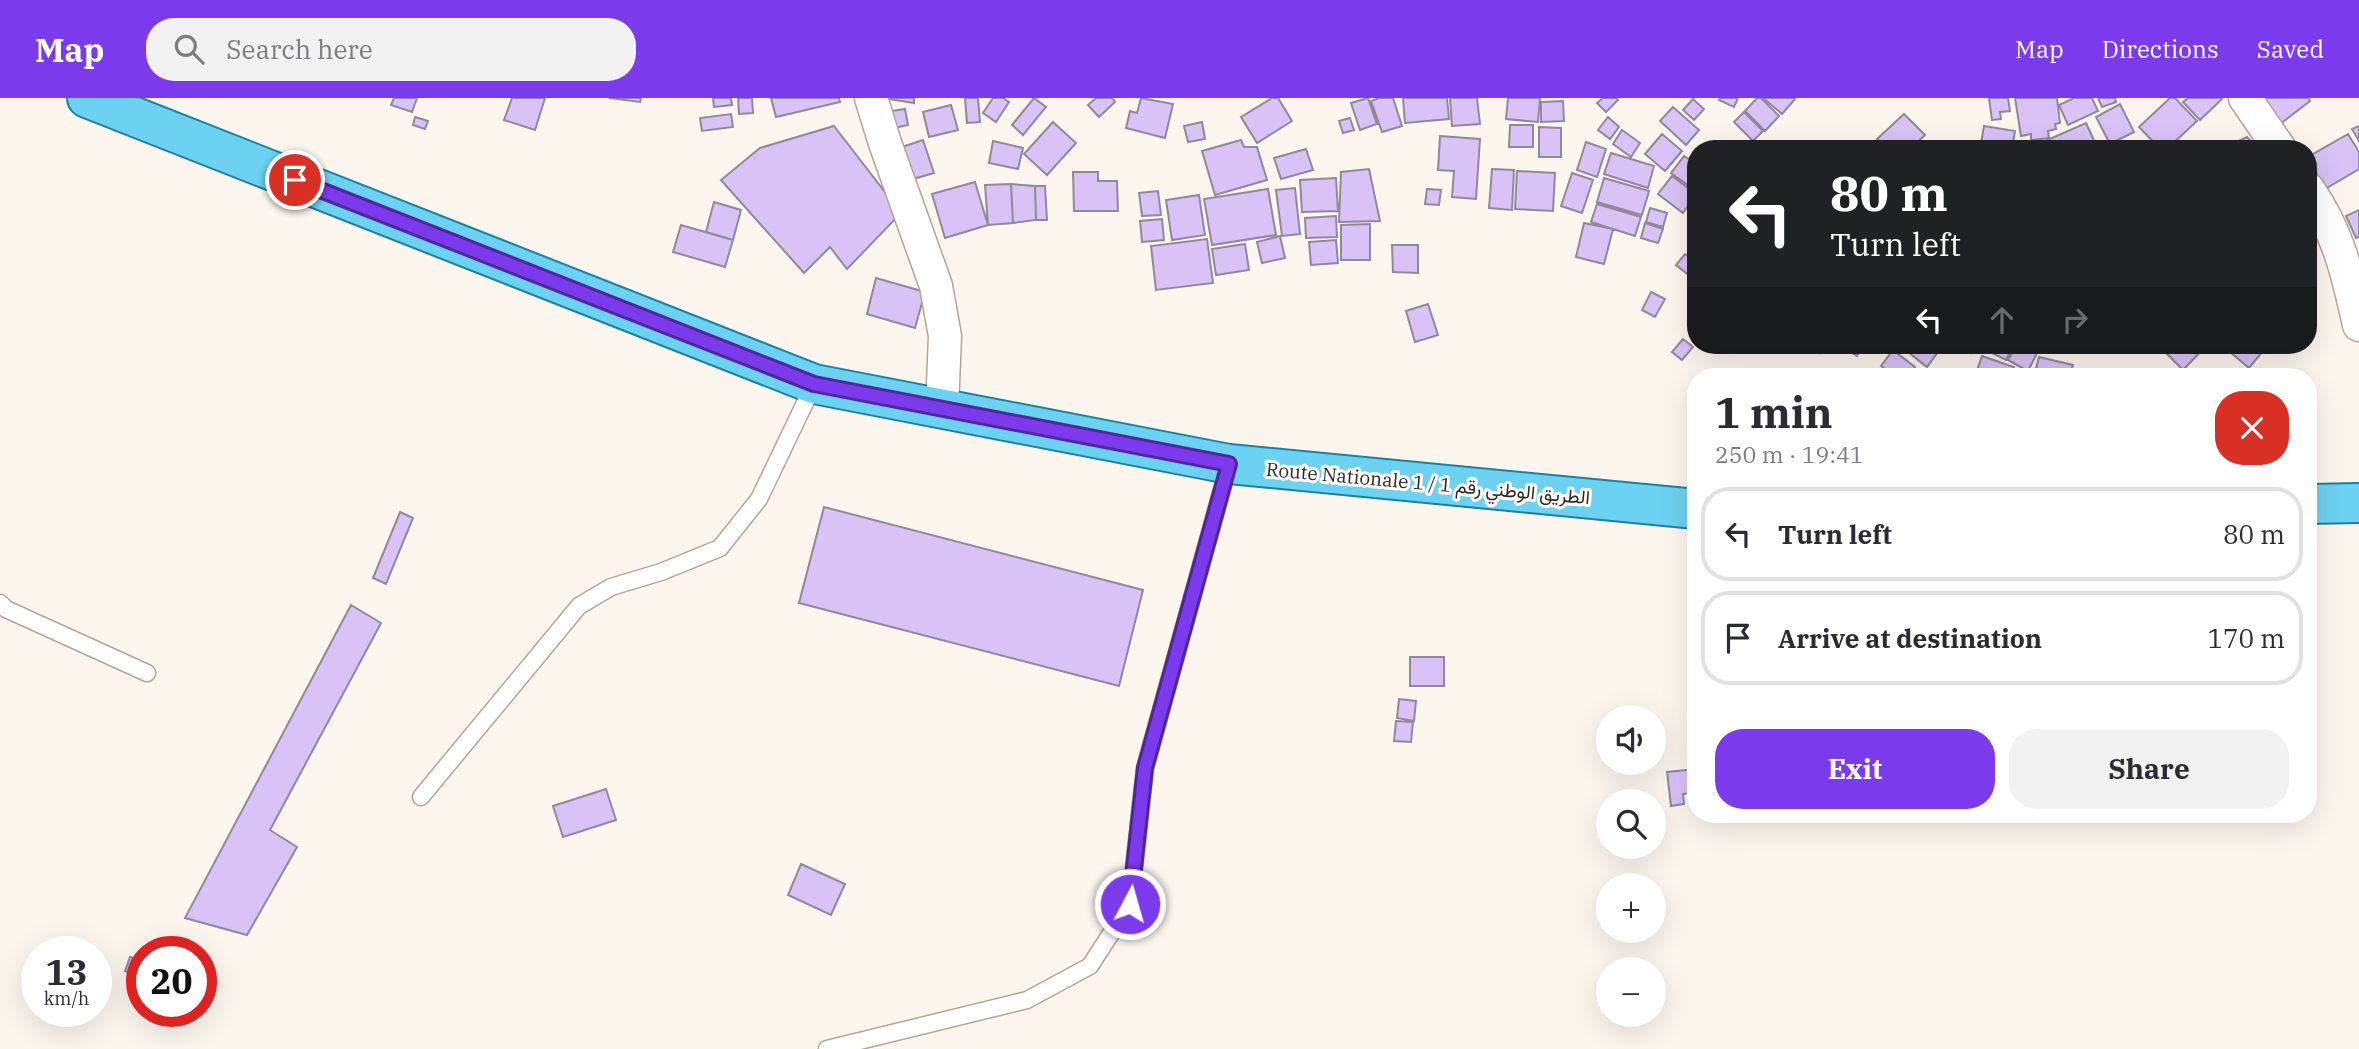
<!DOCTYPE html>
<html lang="en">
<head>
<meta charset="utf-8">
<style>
  body { margin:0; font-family:"IBM Plex Serif",Vazirmatn,serif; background:#f2f2f3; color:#2b2b33; height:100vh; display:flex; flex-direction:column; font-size:26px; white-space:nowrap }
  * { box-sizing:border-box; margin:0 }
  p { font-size:23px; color:#7c7c81 }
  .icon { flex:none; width:38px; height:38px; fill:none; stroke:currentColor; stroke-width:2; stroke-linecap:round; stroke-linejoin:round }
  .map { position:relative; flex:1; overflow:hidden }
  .details { position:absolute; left:1687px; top:270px; width:630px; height:455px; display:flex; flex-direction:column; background:#fff; border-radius:28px; box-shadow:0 7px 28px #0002 }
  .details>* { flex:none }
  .hud { position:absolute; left:1687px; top:42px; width:630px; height:214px; border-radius:28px; box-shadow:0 7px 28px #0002; background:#202124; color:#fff; overflow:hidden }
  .fabs { position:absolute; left:1596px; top:607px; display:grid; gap:14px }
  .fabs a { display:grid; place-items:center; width:70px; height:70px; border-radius:50%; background:#fff; box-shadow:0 7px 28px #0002; font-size:35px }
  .speed { position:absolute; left:21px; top:838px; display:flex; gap:14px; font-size:35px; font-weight:700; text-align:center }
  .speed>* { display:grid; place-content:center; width:91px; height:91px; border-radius:50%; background:#fff; box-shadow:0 7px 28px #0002; line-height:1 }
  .speed small { font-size:18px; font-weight:400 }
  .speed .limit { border:10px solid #d22; background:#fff; color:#111 }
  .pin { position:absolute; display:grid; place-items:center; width:60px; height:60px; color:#fff; margin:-30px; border:4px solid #fff; border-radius:50%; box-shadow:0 2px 7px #0007 }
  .me { position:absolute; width:77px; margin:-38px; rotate:6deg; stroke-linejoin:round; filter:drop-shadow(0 0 5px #0008) }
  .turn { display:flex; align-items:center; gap:24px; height:147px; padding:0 28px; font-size:32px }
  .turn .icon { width:91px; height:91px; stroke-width:2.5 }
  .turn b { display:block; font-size:49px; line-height:60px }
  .lanes { display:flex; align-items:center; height:66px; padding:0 28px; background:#0003; justify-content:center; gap:35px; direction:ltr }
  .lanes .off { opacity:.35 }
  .round { display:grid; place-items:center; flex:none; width:74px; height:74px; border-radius:28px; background:#f2f2f3 }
  .headline { display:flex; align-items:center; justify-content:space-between; height:119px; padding:0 28px }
  h1 { font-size:42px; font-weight:700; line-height:52px }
  .cta { display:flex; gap:14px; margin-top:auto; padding:14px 28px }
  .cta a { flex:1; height:80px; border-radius:28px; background:#7c3aed; color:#fff; font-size:28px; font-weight:700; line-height:80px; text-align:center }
  .cta a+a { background:#f2f2f3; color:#2b2b33 }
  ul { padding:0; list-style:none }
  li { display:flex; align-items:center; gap:21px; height:94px; margin:0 14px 10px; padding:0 14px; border:4px solid #e1e1e2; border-radius:28px }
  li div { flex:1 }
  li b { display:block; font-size:26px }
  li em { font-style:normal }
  header { display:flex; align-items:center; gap:42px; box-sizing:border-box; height:98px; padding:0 35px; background:#7c3aed; color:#fff }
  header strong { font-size:33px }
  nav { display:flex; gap:38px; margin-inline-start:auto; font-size:24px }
  .search { width:490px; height:63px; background:#f2f2f3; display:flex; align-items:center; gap:18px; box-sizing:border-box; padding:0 24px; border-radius:28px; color:#7c7c81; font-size:26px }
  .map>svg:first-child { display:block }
  .building { fill:#d9c2f5; stroke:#91889c; stroke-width:2 }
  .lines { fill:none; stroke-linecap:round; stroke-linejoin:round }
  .service-casing { stroke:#b6a594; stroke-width:19 }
  .minor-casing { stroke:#b6a594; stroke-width:35 }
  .primary-casing { stroke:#1982a3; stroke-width:42 }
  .service { stroke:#fff; stroke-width:16 }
  .minor { stroke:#fff; stroke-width:32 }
  .primary { stroke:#6dd1f1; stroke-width:38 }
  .route-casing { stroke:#51269a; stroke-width:18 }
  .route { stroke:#7c3aed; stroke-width:12 }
  .labels { text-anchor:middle; stroke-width:6; stroke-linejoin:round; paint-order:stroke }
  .street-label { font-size:19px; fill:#302a23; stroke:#fff }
</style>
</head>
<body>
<header>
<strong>Map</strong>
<div class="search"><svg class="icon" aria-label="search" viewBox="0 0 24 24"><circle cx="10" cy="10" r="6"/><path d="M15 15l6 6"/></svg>Search here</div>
<nav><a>Map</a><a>Directions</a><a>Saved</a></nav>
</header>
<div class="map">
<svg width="2359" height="951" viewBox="0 0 2359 951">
  <rect width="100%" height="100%" fill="#fdf6ef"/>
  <path class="building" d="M394 0H417L412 14 391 7Z
    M512 0H545L535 32 504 22Z
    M609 0H641L640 4Z
    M713 0H731L732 7 714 9Z
    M738 0H752L753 15 739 16Z
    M771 0H839L840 4 776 19Z
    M883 0H914V5Z
    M965 0H978L980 24 967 25Z
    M993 0H1003L1009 4 996 24 983 15Z
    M1034 0 1046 9 1023 37 1012 27Z
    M1096 0H1112L1115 4 1099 19 1088 7Z
    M1141 0 1173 6 1165 40 1126 30 1130 13 1137 15Z
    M1272 0H1278L1292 23 1257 45 1241 19Z
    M1368 0 1377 26 1360 32 1351 5Z
    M1379 0H1393L1402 28 1382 34 1371 3Z
    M1403 0H1447L1449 21 1405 25Z
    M1450 0H1477L1480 26 1452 28Z
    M1508 0H1540L1538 24 1506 21Z
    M1603 0H1616L1618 2 1606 14 1597 5Z
    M1720 0H1738L1734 9 1719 2Z
    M1757 0H1761L1779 18 1765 33 1745 13Z
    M1763 0H1794L1795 1 1782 16Z
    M1989 0H2008L2010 13 2000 14 2001 21 1992 22Z
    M2015 0H2057L2060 25 2055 26 2056 31 2048 33 2049 40 2031 42V36L2021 38Z
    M2074 0H2092L2098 13 2068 27 2059 7Z
    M2098 0H2115L2116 4 2102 9Z
    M2170 0H2175L2197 23 2167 51H2160L2139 29Z
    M2188 0H2221L2222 1 2200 22 2183 4Z
    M2253 0H2308L2310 3 2275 30Z
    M1693 1 1704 11 1694 22 1683 12Z
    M1563 3 1564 23 1541 24V4Z
    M2120 6 2134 34 2110 46 2096 19Z
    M951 7 958 32 929 39 923 14Z
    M1673 9 1699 32 1686 47 1660 23Z
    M905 11 908 27 889 31 885 14Z
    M1744 14 1763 33 1753 43 1734 24Z
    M731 16 733 29 702 33 700 20Z
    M1904 16 1925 37 1910 51H1887L1877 41Z
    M415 19 428 23 425 31 413 27Z
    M1608 19 1619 29 1610 41 1598 32Z
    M1350 20 1354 32 1343 35 1339 23Z
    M1053 24 1076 45 1047 77 1024 56Z
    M1202 24 1205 41 1188 44 1184 28Z
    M2086 25 2098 51H2048L2045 43Z
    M1510 27H1533V49H1509Z
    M834 28 901 115 847 171 830 149 804 175 721 82 760 50Z
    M1984 28 2015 33 2012 51H1980Z
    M2359 28V43L2352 31Z
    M1539 29 1561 30V59H1539Z
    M1622 32 1640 45 1631 59 1613 46Z
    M1662 36 1682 53 1665 73 1645 56Z
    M2348 36 2359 54V71L2325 91 2308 59Z
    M1440 38 1480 41 1476 101 1452 99 1454 73 1438 72Z
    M2247 39 2258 51H2222Z
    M923 42 934 75 910 82 899 50Z
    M1241 42 1244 49H1257L1267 82 1215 97 1202 53Z
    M993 43 1023 50 1018 71 989 65Z
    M1586 44 1606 51 1597 79 1577 72Z
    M1306 51 1313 72 1281 81 1274 60Z
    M1611 55 1654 68 1648 90 1604 76Z
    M1684 58 1696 66V93L1671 75Z
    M1369 71 1380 123 1339 124 1341 74Z
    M1492 71 1514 72 1512 112 1489 110Z
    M1517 73 1555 75 1553 113 1515 111Z
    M1073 74H1098V83H1117L1118 113H1074Z
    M1572 75 1593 82 1582 115 1561 108Z
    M1672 78 1696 96 1683 115 1658 96Z
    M1336 80 1338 113 1302 114 1300 82Z
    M1604 80 1649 93 1642 117 1597 104Z
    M975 84 988 127 945 140 932 96Z
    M1011 86 1013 125 988 127 985 87Z
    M1011 86 1035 88 1036 122 1013 125Z
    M1035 88H1045L1047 122H1036Z
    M1295 90 1300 136 1282 138 1276 92Z
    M1268 91 1276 137 1212 147 1204 101Z
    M1427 91 1441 92 1439 107 1425 106Z
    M1158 93 1161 117 1142 118 1139 95Z
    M1199 97 1205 137 1172 142 1166 102Z
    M714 104 741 112 733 142 706 134Z
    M1597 106 1641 119 1635 138 1591 124Z
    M1650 110 1667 115 1663 129 1646 124Z
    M2359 112V139L2356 140 2346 118Z
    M1336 118 1337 139 1306 140 1305 120Z
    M1162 121 1164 142 1142 144 1140 123Z
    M1584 125 1613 131 1604 166 1576 159Z
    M1645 125 1663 131 1658 145 1641 140Z
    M1370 126V162H1341V127Z
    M681 127 733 142 725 169 673 154Z
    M1280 138 1285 160 1262 165 1257 144Z
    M1207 141 1213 185 1156 192 1151 148Z
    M1336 142 1338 165 1311 167 1309 144Z
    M1245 146 1249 172 1216 177 1212 151Z
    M1392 147H1418V175L1393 174Z
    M1685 156 1696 164 1695 182 1676 167Z
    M876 180 925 194 915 230 867 216Z
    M1651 194 1665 201 1655 219 1642 212Z
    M1428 206 1438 237 1415 244 1406 213Z
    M1683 241 1693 249 1682 262 1672 254Z
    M1810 247H1827L1820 255Z
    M1839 247H1864L1857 258Z
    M1899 247H1943L1927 269Z
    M1962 247H1978L1971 255Z
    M1989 247H2014L2006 262 1986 252Z
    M2017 247H2031L2039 251 2028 273 2008 262Z
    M2170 247H2207L2183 272 2164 253Z
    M2236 247H2268L2249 270 2230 254Z
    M1893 252 1915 269 1908 278H1895L1881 268Z
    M1982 258 2014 269 2011 278H1975Z
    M2039 259 2073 267 2070 278H2034Z
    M824 409 1143 492 1119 588 799 505Z
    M400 414 413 420 386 486 373 480Z
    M351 507 381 525 270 732 297 749 247 837 185 820Z
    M1410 559H1444V588H1410Z
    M1399 601 1416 603 1414 623 1397 620Z
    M1396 623 1413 624 1411 644 1394 643Z
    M1696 671V694L1683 696 1684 706 1671 708 1667 674Z
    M606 691 616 722 563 739 553 708Z
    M801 766 845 786 831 817 788 797Z
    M130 859 142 862 140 878 125 873Z"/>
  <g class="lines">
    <g class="service-casing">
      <path id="service" d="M0 505 6 511 147 575
        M421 699 579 508 611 489 661 474 720 450 759 401 814 286
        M827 951 1027 902 1090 868 1130 806 1145 670 1229 366"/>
    </g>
    <g class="minor-casing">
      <path id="minor" d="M871 0 885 45 936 188 945 238 942 310
        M2245 0 2280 51
        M2308 91C2338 133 2348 177 2359 227"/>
    </g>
    <g class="primary-casing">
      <path id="primary" d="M87 0 814 286 1229 366 1696 411
        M2308 406 2359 405"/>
    </g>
    <use href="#service" class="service"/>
    <use href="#minor" class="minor"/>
    <use href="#primary" class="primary"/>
  </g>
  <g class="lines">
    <g class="route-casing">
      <path id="route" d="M295 82 814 286 1229 366 1145 670 1130 806"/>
    </g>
    <use href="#route" class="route"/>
  </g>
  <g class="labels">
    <g class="street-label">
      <text transform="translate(1428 385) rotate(5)" y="7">Route Nationale 1 / الطريق الوطني رقم 1</text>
    </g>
  </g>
</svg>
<div class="fabs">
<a><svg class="icon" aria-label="sound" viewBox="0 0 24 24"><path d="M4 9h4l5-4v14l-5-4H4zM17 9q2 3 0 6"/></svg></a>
<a><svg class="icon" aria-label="search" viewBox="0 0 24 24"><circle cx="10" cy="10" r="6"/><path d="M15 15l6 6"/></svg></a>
<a>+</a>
<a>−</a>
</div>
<div class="speed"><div>13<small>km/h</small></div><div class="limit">20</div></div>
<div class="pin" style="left:295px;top:82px;background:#d93025"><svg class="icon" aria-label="arrive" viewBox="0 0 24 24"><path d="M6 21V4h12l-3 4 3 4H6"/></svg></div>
<svg class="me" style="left:1130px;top:806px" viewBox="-20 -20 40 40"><circle r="17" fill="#7c3aed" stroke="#fff" stroke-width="3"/><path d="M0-11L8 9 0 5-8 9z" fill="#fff"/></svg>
<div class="hud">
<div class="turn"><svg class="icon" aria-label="left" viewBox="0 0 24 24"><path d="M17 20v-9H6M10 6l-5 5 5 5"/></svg><div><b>80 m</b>Turn left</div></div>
<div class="lanes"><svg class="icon" aria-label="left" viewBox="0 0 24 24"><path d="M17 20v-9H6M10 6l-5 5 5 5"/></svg><svg class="icon off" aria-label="ahead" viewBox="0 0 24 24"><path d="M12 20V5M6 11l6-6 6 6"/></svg><svg class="icon off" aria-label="right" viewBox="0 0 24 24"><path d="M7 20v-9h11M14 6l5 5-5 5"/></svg></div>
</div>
<section class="details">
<div class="headline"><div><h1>1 min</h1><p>250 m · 19:41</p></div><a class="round" style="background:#d93025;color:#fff"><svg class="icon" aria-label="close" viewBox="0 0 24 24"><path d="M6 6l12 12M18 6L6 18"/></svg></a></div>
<ul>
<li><svg class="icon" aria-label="left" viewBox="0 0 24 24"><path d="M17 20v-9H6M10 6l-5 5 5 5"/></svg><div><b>Turn left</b></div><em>80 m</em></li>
<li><svg class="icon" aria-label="arrive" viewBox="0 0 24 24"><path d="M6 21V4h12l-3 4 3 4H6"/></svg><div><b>Arrive at destination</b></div><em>170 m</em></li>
</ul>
<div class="cta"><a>Exit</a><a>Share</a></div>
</section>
</div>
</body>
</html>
